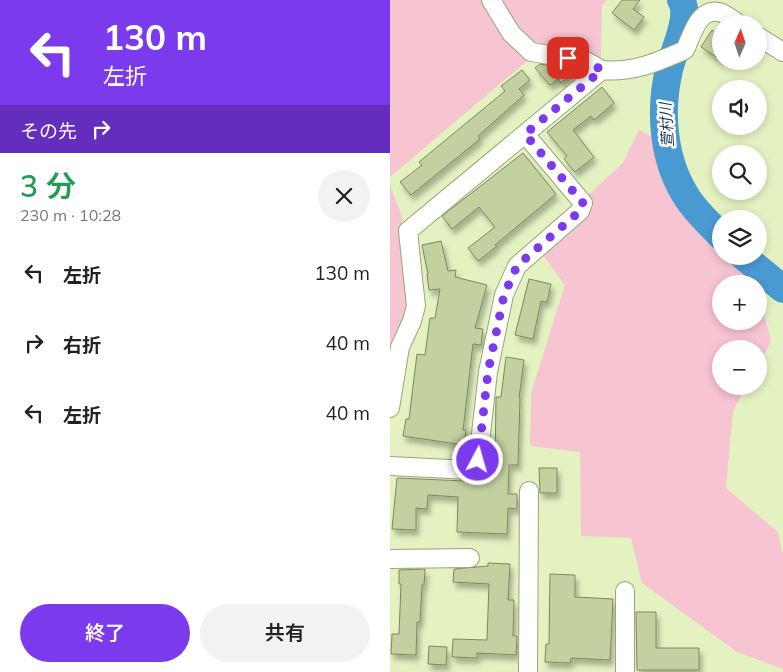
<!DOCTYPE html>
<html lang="ja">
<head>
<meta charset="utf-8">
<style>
  body { margin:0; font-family:Mulish,"Noto Sans JP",sans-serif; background:#f2f2f2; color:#222; height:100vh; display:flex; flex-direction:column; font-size:19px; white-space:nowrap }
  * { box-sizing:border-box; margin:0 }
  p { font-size:16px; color:#767676 }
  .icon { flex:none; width:28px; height:28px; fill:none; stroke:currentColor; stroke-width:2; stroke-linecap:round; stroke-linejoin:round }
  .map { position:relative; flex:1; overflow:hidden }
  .drawer { display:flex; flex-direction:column; background:#fff; width:390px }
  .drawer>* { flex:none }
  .guide { background:#7c3aed; color:#fff; overflow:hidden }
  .needle { width:32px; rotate:3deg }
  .buttons { position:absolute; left:322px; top:15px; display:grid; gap:10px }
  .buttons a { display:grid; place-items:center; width:55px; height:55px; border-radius:50%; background:#fff; box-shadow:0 2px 8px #0003; font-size:25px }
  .pin { position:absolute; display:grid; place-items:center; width:42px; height:42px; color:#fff; margin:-21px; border-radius:10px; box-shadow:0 2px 8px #0006 }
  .me { position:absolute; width:55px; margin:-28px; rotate:6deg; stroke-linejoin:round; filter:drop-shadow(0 0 4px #0008) }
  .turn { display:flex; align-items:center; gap:18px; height:105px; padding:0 20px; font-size:22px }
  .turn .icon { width:65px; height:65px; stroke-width:2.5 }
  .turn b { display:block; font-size:35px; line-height:42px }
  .then { display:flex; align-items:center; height:48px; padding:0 20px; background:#0003; gap:10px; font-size:19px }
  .round { display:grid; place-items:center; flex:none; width:52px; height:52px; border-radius:26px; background:#f2f2f2 }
  .headline { display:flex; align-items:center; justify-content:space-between; height:85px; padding:0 20px }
  h1 { font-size:30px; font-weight:600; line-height:38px; color:#1e9e55 }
  .cta { display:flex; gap:10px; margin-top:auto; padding:10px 20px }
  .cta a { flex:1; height:58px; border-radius:30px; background:#7c3aed; color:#fff; font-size:20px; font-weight:600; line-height:58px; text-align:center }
  .cta a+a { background:#f2f2f2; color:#222 }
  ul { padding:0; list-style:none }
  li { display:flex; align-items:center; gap:15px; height:70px; padding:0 20px }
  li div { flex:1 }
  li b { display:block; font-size:19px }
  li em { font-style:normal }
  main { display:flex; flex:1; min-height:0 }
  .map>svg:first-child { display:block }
  .green { fill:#f7c4d1 }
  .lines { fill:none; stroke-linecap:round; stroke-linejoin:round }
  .river { stroke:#4a9ad2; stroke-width:28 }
  .building { fill:#c3d1a1; stroke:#7c885c; filter:url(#shadow) }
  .minor-casing { stroke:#98a578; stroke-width:20 }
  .minor { stroke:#fff; stroke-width:18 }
  .route { stroke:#7c3aed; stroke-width:9; stroke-dasharray:0 16.2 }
  .labels { text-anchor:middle; stroke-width:5; stroke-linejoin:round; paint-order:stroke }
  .water-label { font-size:15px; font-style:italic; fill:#11344b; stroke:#fff }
</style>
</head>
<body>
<main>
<section class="drawer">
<div class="guide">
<div class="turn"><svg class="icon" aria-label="left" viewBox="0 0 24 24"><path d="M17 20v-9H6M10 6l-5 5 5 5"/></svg><div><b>130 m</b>左折</div></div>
<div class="then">その先<svg class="icon" aria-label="right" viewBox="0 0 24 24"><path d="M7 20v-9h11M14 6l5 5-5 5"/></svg></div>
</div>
<div class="headline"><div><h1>3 分</h1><p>230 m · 10:28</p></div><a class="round"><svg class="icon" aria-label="close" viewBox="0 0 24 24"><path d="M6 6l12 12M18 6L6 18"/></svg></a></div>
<ul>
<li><svg class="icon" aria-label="left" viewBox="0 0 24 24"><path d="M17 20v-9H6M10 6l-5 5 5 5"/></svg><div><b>左折</b></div><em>130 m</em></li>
<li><svg class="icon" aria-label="right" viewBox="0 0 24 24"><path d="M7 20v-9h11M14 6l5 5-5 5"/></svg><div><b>右折</b></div><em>40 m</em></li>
<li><svg class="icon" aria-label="left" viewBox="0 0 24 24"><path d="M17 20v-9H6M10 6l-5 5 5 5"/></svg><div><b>左折</b></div><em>40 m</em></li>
</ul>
<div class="cta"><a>終了</a><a>共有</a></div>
</section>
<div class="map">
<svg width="393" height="672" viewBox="0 0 393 672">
  <defs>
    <filter id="shadow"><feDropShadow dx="3" dy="5.5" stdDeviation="2.5" flood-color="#0004"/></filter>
  </defs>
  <rect width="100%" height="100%" fill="#e4f2c2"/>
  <path class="green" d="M0 0H217L212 6 211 57 151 49 0 177Z
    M249 130 267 139 279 196 331 251V256H336L362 284H331V321H369V293L381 341 369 364V349H331V386H356L343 411 336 488 388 532 393 556V669L347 652 252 583 241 538 191 536 190 452 140 446 141 393 175 285 150 251 198 195 233 163Z
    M0 184 12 217 20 304 3 338 0 357Z"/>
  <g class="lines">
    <path class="river" d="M291 0C302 17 283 51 279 70 269 112 273 162 298 199 307 213 320 224 331 236
      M353 256 393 289"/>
  </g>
  <path class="building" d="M232 0H250L243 9 254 17 244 30 222 13Z
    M322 30 331 36V60L311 47Z
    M150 64 161 66 163 69 166 67 178 69 182 74 171 83 168 79 160 85 145 68Z
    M132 70 140 80 129 89 134 95 88 136 90 139 21 195 10 182 32 165 29 162 115 91 111 86Z
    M212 87 224 103 204 120 201 116 183 130 204 157 185 172 174 159 177 156 157 132Z
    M133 153 166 194 105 245 107 246 88 261 78 248 105 227 89 207 62 229 52 216Z
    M51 241 58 271 66 270 65 277 97 285 85 328 93 329 91 345 83 344 73 430H76L74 445 13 436 16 419H19L27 354 35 355 40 318H45L50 289 39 290 37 274H38L32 245Z
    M139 279 161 284 157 302 151 301 143 339 125 335Z
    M116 357 134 360 129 398H130L128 465H119L118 494H127V509L118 508 117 534 67 532 68 497 38 495 37 509 26 508V530L2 529 7 478 98 482V474H105L106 397H111Z
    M149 468H167V493H150Z
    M98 563 120 564 118 600H124L123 636H127L126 655 87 653V658L62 657 63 639 97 640 99 584 63 582 64 569 98 566Z
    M35 569 34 585H32L30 622H27L26 655 1 654 2 634H9L11 584H9V570Z
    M160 574 185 575V597L223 599 220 660 181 658 180 663 155 662 156 644H159Z
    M246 612H266V648H309V670H247Z
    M39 646 57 647 56 665 38 664Z"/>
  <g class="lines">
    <g class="minor-casing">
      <path id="minor" d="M101 0 121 33 141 52 196 61 212 70
        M369 37 393 52
        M0 408 10 347 22 321 26 306 18 231 212 70C243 73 267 62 295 50 302 35 309 5 332 13 337 15 343 20 349 24
        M0 466 80 470 88 460 98 372 114 295 127 266 190 211 193 203 135 134
        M0 559 80 558
        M138 672 139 491
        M235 672V591"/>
    </g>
    <use href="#minor" class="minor"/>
  </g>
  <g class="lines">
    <path class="route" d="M88 460 98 372 114 295 127 266 190 211 193 203 135 134 212 70 196 61 178 58"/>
  </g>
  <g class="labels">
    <g class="water-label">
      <text transform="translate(277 125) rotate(-94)" y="5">萱村川</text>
    </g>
  </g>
</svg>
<div class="buttons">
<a><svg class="needle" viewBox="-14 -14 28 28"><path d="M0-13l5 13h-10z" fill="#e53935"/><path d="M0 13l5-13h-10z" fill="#767676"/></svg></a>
<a><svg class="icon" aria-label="sound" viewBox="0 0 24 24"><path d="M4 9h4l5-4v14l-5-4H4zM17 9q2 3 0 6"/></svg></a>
<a><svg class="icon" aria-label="search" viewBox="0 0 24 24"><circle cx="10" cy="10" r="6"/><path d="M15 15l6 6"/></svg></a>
<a><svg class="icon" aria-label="layers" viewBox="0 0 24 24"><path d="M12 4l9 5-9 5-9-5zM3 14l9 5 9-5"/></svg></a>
<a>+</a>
<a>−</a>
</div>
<div class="pin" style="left:178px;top:58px;background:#d93025"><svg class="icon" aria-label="arrive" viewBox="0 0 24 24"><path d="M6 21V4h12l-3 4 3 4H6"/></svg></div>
<svg class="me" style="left:88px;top:460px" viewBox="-20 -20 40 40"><circle r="17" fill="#7c3aed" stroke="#fff" stroke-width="3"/><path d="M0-11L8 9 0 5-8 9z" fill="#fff"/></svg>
</div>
</main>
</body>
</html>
